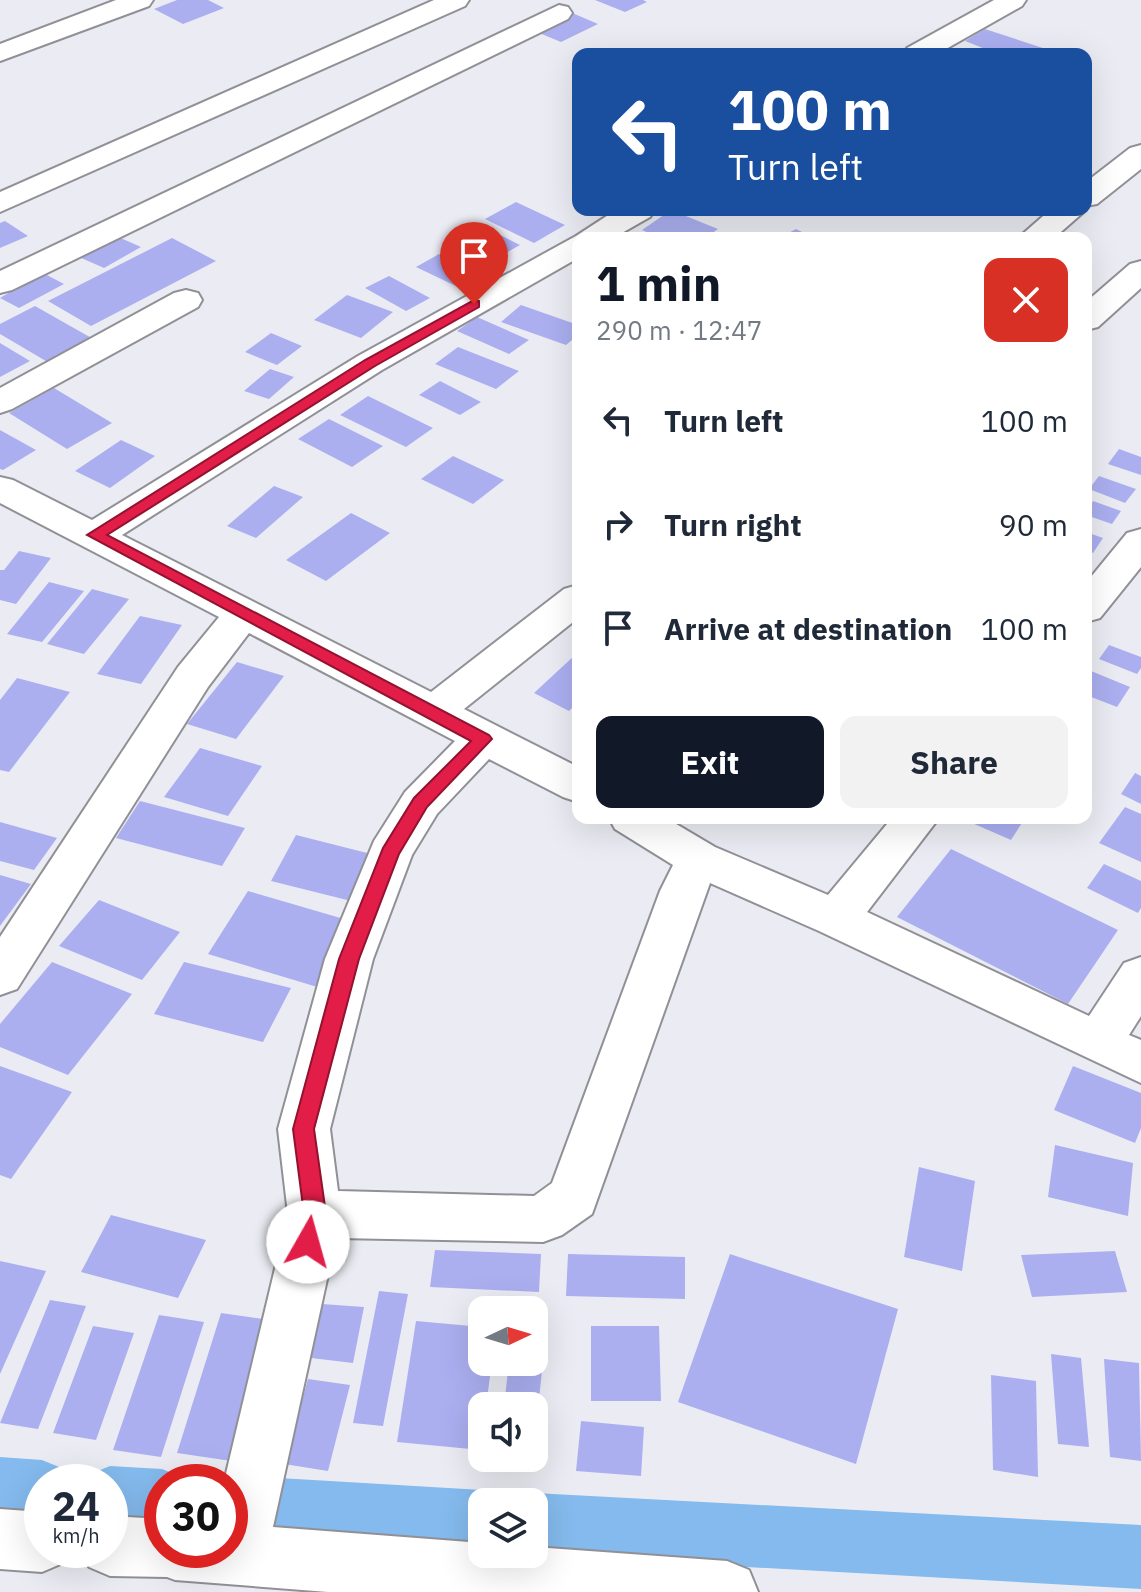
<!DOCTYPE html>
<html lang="en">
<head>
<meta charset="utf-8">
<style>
  body { margin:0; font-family:"IBM Plex Sans",sans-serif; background:#f2f2f3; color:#1f2937; height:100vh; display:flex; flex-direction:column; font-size:30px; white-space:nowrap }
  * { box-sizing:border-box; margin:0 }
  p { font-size:26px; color:#747a83 }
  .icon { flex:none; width:44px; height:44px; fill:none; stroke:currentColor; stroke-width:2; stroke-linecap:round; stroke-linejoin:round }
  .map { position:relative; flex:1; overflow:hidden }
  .drawer { position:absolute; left:572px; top:232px; width:520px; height:592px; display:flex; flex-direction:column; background:#fff; border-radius:16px; box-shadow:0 8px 32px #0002 }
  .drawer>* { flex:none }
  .top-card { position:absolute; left:572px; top:48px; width:520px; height:168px; border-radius:16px; box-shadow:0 8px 32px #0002; background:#1a4fa0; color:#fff; overflow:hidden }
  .needle { width:52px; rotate:86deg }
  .controls { position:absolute; left:468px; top:1296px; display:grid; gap:16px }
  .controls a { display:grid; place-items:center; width:80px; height:80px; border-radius:16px; background:#fff; box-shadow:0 8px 32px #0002; font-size:40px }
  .speed { position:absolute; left:24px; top:1464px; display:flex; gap:16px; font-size:40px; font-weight:700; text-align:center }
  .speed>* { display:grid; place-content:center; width:104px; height:104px; border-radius:50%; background:#fff; box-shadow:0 8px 32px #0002; line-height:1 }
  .speed small { font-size:20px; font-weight:400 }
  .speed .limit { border:12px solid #d22; background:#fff; color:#111 }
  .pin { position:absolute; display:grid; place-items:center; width:68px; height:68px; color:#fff; margin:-82px -34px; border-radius:50% 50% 50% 0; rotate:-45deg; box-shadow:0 0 8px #0007 }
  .pin .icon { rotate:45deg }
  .me { position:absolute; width:88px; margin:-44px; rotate:7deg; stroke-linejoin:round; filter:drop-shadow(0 0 6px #0008) }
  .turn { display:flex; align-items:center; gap:28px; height:168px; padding:0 24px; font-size:36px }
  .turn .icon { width:104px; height:104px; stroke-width:2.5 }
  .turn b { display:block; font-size:56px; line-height:68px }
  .round { display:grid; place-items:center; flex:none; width:84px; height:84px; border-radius:16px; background:#f2f2f3 }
  .summary { display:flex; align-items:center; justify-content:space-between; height:136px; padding:0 24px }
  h1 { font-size:48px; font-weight:700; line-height:60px; color:#111827 }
  .primary-button { display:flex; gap:16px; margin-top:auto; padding:16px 24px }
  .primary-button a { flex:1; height:92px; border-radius:16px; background:#111827; color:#fff; font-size:32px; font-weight:700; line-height:92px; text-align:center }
  .primary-button a+a { background:#f2f2f3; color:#1f2937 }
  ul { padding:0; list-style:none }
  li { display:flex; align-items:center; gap:24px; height:104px; padding:0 24px }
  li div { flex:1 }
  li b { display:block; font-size:30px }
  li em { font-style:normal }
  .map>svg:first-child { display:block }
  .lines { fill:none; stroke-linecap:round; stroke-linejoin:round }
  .canal { fill:#84baed; fill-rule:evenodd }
  .building { fill:#abaff0 }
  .minor-casing { stroke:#909096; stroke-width:4 }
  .minor { fill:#fff; fill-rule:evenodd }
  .route { fill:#e11d48; stroke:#92132f; stroke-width:2 }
</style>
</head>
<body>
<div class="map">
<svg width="1141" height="1592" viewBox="0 0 1141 1592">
  <rect width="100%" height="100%" fill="#ebecf3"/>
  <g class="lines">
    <path class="canal" d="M0 1457 42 1460 64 1469 70 1482H42V1520L0 1517Z
      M110 1466 162 1469 184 1478 186 1482H162V1529L110 1526V1482H85L88 1475Z
      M230 1475 482 1490 505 1502H482V1552L230 1535V1482H211Z
      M534 1493 1141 1525V1589L534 1555V1502H512Z"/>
  </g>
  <path class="building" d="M177 0H208L224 8 183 24 154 9Z
    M595 0H643L647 2 625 12Z
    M570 12 598 24 561 42 532 30Z
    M985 29 1049 50 1043 54H998L965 41Z
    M516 202 565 225 534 243 485 219Z
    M671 210 718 229 705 238H661L642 230Z
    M5 221 28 236 0 248V223Z
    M488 229 520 245 499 257 466 241Z
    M796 229 814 238H779Z
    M116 236 141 247 104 268 79 257Z
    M172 238 216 261 91 326 48 301Z
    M439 254 483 274 460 288 416 267Z
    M43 273 64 284 19 308 0 298Z
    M389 276 430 298 406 311 365 288Z
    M347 295 393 312 361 338 314 320Z
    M521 305 578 325V335L566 345 501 322Z
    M35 306 95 340 51 364 0 334V324Z
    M477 317 529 340 509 354 457 331Z
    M271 333 302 346 277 365 245 352Z
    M0 343 30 361 0 377Z
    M458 347 519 371 496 389 435 364Z
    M270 369 294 377 269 399 244 391Z
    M440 381 481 402 460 415 419 395Z
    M54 388 112 423 67 449 9 413Z
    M368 396 433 428 406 447 340 415Z
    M329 419 383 446 352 467 298 439Z
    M0 430 36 450 3 470 0 469Z
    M121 440 155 456 110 488 75 471Z
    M1119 449 1141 457V475L1108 464Z
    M453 456 504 480 473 504 421 479Z
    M1099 476 1136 489 1125 503 1089 489Z
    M274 486 303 497 256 538 227 526Z
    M1093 501 1121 511 1112 524 1086 515Z
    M351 513 390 533 326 581 286 560Z
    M1086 532 1103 538 1093 553 1086 550Z
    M19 551 51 558 16 604 0 600V570H4Z
    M49 582 84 591 42 642 7 634Z
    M92 589 129 599 84 654 47 644Z
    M140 616 182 625 141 684 97 674Z
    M1109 645 1141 657V668L1137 674 1099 659Z
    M575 655 578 656V702L569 711 534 693Z
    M237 662 284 676 236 739 187 724Z
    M1091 671 1130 687 1117 707 1086 695V679Z
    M17 678 70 692 9 772 0 770V700Z
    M200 748 262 766 228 816 164 797Z
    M1135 773 1141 776V804L1121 794Z
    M140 801 245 828 222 866 116 838Z
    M1125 807 1141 814V862L1099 843Z
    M975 818H1025L1011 840 972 823Z
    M0 822 57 838 34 870 0 861Z
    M296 835 387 858 363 904 271 881Z
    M951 849 1118 930 1068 1004 897 917Z
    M1104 864 1141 881V908L1138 913 1087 888Z
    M0 875 31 884 0 926Z
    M248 891 361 924 324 989 208 954Z
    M99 900 180 932 142 980 59 946Z
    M52 962 132 994 68 1075 0 1047V1024Z
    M184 962 291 988 263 1042 154 1014Z
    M0 1066 72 1092 11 1179 0 1175Z
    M1073 1066 1141 1093V1128L1135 1143 1054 1110Z
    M1055 1145 1133 1163 1128 1216 1048 1197Z
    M919 1167 975 1181 962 1271 904 1257Z
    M111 1215 206 1240 178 1298 81 1272Z
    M435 1250 541 1254 539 1292 430 1287Z
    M1115 1251 1127 1292 1032 1297 1021 1255Z
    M568 1254 685 1257V1299L566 1296Z
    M730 1254 898 1309 856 1464 678 1402Z
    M0 1261 46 1271 0 1374Z
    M379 1291 408 1294 383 1426 353 1423Z
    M50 1300 86 1306 38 1429 0 1423Z
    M322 1304 364 1307 353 1363 311 1358Z
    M221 1313 278 1321 238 1462 177 1453Z
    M159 1315 204 1322 161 1457 113 1450Z
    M416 1321 482 1327V1362H492L486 1406H482L481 1450 397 1442Z
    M93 1326 134 1333 96 1440 53 1433Z
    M591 1326H659L661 1401H591Z
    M534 1352H544L539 1399 505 1397 509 1362H534Z
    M1051 1354 1081 1358 1089 1447 1058 1444Z
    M1104 1359 1139 1363 1141 1461 1110 1457Z
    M991 1375 1036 1381 1038 1477 993 1470Z
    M308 1379 350 1385 328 1471 284 1464Z
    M581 1421 644 1427 641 1476 576 1471Z"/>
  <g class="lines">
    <g class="minor-casing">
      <path id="minor" d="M116 0H153L149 6 0 61V44Z
        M434 0H469L465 6 0 212V192Z
        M994 0H1026L1022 6 937 54H903L907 48Z
        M559 5 568 7 572 13 568 19 12 290 0 293V271Z
        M1141 145V169L1097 204 1086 206V182L1130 148Z
        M616 210H655L650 217 613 238H578V258L382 370 122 535 431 692 564 589 578 585V618L464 709 578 767V802L563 797 489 759 437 814 412 855 373 959 330 1129 338 1191 534 1196 552 1183 660 891 673 865 615 829 609 818H666L715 847 828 895 892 818H939L867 912 1089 1016 1124 963 1141 957V1016L1129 1035 1141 1040V1083L819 931 710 883 592 1214 562 1235 543 1242 336 1238 273 1527 482 1543V1554H534V1547L727 1561 749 1570 758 1592H328L175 1580 167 1577 110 1576 89 1567 81 1550H110V1516L162 1519V1550H230V1482H224L288 1214 278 1129 325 959 374 841 405 792 455 741 249 633 208 687 17 989 0 995V937L178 667 219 617 0 503V477L13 480 92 520 358 356 576 236Z
        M1050 210H1086L1054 238H1018Z
        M1141 261V288L1098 327 1086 330V302L1130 264Z
        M186 290 198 293 202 300 198 307 12 409 0 413V388L174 293Z
        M1141 529V567L1100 618 1086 622V583L1127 533Z
        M0 1509 42 1512V1550H69L63 1563 42 1572 0 1569Z"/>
    </g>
    <use href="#minor" class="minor"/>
  </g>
  <path class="route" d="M474 300 479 301V307L375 366 107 535 489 735 492 739 427 807 399 854 359 959 314 1129 326 1214 316 1249 308 1251 301 1249 297 1242 304 1214 293 1129 339 959 383 848 414 798 471 741 87 535 365 360Z"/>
</svg>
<div class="controls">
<a><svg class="needle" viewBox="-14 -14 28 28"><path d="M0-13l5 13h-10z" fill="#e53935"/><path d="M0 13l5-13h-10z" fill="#747a83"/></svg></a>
<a><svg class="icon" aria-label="sound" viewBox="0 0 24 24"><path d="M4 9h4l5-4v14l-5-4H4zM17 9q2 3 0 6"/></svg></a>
<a><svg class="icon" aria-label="layers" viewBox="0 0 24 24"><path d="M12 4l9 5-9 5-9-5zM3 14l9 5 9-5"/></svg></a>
</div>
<div class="speed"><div>24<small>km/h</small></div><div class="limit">30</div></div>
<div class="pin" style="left:474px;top:304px;background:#d93025"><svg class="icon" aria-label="arrive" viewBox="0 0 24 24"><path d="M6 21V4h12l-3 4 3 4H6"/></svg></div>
<svg class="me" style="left:308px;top:1242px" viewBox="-20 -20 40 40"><circle r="19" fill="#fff"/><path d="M0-13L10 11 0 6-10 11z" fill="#e11d48"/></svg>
<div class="top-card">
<div class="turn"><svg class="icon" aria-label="left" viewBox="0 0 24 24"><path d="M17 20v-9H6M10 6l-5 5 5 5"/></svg><div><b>100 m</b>Turn left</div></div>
</div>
<section class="drawer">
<div class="summary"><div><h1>1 min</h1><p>290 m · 12:47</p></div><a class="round" style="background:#d93025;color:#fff"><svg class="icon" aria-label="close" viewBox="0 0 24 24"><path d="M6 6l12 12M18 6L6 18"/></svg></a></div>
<ul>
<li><svg class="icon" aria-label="left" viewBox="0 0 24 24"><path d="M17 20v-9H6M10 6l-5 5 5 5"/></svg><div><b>Turn left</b></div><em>100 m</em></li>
<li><svg class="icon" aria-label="right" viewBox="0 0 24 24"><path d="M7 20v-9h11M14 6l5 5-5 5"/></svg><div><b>Turn right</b></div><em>90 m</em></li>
<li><svg class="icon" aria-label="arrive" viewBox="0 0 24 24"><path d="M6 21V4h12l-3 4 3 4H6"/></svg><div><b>Arrive at destination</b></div><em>100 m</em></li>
</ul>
<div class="primary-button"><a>Exit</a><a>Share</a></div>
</section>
</div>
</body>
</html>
